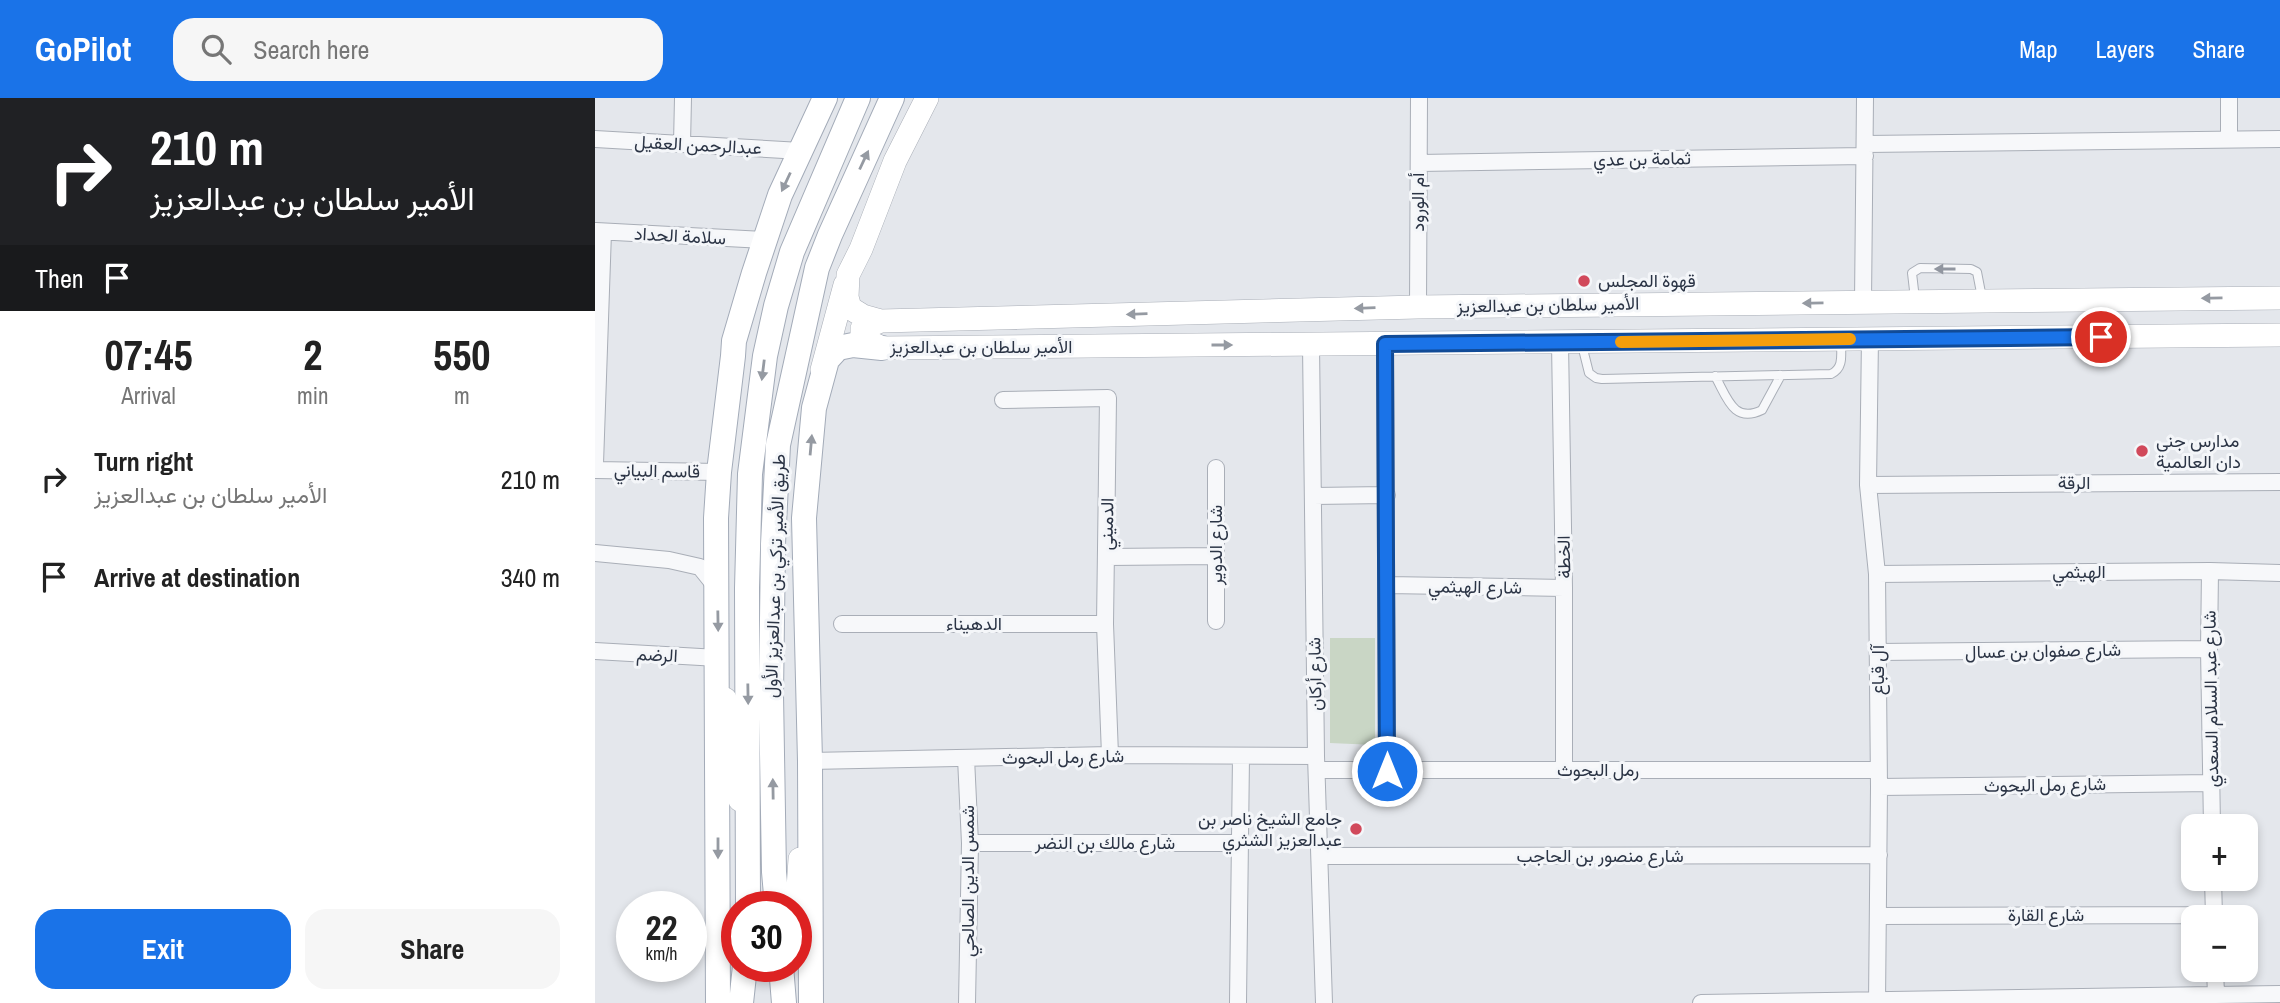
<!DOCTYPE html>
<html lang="en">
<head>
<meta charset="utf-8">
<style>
  body { margin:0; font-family:"Archivo Narrow",Vazirmatn,sans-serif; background:#f6f6f6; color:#222; height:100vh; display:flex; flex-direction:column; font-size:26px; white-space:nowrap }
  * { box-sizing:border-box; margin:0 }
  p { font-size:23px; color:#767676 }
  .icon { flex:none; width:38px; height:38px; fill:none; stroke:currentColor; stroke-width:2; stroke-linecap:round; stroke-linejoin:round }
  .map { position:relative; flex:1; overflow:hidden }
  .sheet { display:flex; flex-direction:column; background:#fff; width:595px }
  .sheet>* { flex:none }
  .top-card { background:#202124; color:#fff; overflow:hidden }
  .tools { position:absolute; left:1586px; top:716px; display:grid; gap:14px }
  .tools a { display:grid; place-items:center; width:77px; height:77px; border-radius:14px; background:#fff; box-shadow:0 4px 10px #0003; font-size:35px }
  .speed { position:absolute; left:21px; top:793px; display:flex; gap:14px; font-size:35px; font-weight:700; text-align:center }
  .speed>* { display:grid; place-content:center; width:91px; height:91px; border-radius:50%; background:#fff; box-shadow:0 4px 10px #0003; line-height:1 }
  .speed small { font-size:18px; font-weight:400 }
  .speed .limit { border:10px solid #d22; background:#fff; color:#111 }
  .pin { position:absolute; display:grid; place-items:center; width:60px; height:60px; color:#fff; margin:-30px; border:4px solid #fff; border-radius:50%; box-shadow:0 2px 7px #0007 }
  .me { position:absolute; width:77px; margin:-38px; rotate:0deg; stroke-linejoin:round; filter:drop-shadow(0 0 5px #0008) }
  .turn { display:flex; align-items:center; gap:24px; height:147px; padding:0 35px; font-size:32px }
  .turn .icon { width:91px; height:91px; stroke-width:2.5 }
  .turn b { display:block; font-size:49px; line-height:60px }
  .then { display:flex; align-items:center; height:66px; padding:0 35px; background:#0003; gap:14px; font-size:26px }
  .eta { display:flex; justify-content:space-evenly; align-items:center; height:119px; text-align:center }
  .eta b { font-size:42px; font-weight:700; line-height:49px }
  .action { display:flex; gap:14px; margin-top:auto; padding:14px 35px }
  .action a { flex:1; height:80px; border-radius:21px; background:#1a73e8; color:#fff; font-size:28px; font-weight:700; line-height:80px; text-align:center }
  .action a+a { background:#f6f6f6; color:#222 }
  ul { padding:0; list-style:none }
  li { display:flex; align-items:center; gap:21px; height:98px; padding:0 35px }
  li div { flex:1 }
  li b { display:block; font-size:26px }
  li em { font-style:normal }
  header { display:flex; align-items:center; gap:42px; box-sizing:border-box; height:98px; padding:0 35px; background:#1a73e8; color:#fff }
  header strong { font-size:33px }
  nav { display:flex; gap:38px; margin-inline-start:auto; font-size:24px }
  .search { width:490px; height:63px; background:#f6f6f6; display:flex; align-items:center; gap:18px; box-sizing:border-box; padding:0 24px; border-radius:21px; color:#767676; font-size:26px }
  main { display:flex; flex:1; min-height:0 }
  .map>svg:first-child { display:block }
  .green { fill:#c9d6c5 }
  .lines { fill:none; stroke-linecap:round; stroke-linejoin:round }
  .lane-casing { stroke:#a9aeb7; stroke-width:10 }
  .street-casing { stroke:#a9aeb7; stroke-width:18 }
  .secondary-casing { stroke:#a9aeb7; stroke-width:24 }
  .primary-casing { stroke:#a3abb8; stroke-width:26 }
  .lane { stroke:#f7f8fa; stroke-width:8 }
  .street { stroke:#f7f8fa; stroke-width:16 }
  .secondary { stroke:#fff; stroke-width:23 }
  .primary { stroke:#fff; stroke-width:24 }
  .oneway { fill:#959aa2 }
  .oneway2 { fill:#9196a0 }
  .route-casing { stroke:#114b97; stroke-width:18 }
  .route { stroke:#1a73e8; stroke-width:12 }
  .slow { stroke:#f59e0b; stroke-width:12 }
  .poi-dot { fill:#d1495b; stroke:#f4f6f9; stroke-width:2.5 }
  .labels { text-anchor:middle; stroke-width:6; stroke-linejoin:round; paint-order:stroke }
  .street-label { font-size:18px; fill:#2b3445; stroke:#f4f6f9 }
  .poi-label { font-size:18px; fill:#2b3445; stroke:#f4f6f9; text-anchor:start }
</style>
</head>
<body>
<header>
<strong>GoPilot</strong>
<div class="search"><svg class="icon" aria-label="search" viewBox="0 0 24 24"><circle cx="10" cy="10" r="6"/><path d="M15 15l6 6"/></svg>Search here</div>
<nav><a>Map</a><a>Layers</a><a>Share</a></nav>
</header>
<main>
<section class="sheet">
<div class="top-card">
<div class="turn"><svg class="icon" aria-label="right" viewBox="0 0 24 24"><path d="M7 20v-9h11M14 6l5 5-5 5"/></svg><div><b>210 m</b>الأمير سلطان بن عبدالعزيز</div></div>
<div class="then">Then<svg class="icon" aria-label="arrive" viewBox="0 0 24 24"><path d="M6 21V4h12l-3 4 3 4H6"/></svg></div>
</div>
<div class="eta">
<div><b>07:45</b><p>Arrival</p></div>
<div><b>2</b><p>min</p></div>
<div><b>550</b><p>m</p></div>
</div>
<ul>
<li><svg class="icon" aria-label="right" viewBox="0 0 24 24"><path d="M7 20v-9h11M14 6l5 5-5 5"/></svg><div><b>Turn right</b><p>الأمير سلطان بن عبدالعزيز</p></div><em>210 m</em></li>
<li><svg class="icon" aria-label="arrive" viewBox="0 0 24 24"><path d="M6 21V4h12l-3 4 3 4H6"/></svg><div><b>Arrive at destination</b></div><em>340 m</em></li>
</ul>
<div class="action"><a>Exit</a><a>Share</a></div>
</section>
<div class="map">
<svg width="1685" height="905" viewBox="0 0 1685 905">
  <rect width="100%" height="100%" fill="#e4e7ec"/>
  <path class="green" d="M735 540H780V647L735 645Z"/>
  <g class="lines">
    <g class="lane-casing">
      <path id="lane" d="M1320 201 1317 175 1325 170 1376 171 1382 174 1387 200
        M987 247 994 275 1001 280 1007 281 1236 276C1249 270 1246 257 1246 244
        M1120 278C1132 299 1138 326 1167 312L1186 277"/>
    </g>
    <g class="street-casing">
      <path id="street" d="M0 41 206 53
        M1634 42V0
        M87 46 88 0
        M1271 46 1685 41
        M824 65 1270 58
        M1 133 169 142
        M1268 204 1270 0
        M823 209 824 0
        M1275 240 1273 387 1282 476 1284 689 1282 905
        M965 245 969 490V672
        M790 246 792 673
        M716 247 721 658 729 905
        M408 302 513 300 510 526 515 657
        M0 366 8 134
        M0 372 124 374
        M1273 387 1685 384
        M718 398 792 397
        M0 455 74 462 105 469 121 489
        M512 459 620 458
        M1615 473 1614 551 1617 728
        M1282 476 1615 473 1685 475
        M792 487 969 490
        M621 523V370
        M247 526H510
        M0 553 123 560
        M1283 554 1614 551
        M371 660 375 745 372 905
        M215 663 515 657 721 658
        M722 672H1283
        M1284 689 1617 685
        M375 745H644
        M725 758 1284 757
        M1618 780 1619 819
        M1283 818 1619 817
        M1620 872 1621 896
        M643 905 646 658
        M1106 905 1685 896"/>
    </g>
    <g class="secondary-casing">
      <path id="secondary" d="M1685 200 823 209 286 223 267 231V240L287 250 1685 237
        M286 223 268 218 255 210 252 199 253 177 266 151 300 63 332 0
        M227 272 250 187
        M130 601 145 702
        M201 820 205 761"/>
    </g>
    <g class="primary-casing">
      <path id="primary" d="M153 808 152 490 155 376 170 258 181 208 197 154 263 0
        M182 808 179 774 176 596 178 446 183 347 222 170 235 137 297 0
        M186 868 189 905
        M123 905 121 420 124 374 138 258 139 243 159 175 185 97 230 0
        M146 905 150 868
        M216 905 215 663 209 420 219 310 232 262 243 250 258 247 287 250"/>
    </g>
    <use href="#lane" class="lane"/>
    <use href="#street" class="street"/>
    <use href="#secondary" class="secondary"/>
    <use href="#primary" class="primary"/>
  </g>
  <defs><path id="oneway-solid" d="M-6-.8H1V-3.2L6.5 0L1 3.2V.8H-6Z" transform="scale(1.75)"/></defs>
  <g class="oneway">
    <use href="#oneway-solid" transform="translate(269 62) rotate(-65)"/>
    <use href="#oneway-solid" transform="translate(191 84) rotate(115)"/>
    <use href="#oneway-solid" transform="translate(1617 200) rotate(179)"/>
    <use href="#oneway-solid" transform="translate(1218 205) rotate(179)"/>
    <use href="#oneway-solid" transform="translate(770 210) rotate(178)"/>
    <use href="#oneway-solid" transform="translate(542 216) rotate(178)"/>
    <use href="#oneway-solid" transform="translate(627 247)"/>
    <use href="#oneway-solid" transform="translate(168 272) rotate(97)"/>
    <use href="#oneway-solid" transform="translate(216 347) rotate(-85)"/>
    <use href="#oneway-solid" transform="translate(123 523) rotate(89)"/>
    <use href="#oneway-solid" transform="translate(153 596) rotate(89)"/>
    <use href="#oneway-solid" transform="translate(178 691) rotate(-91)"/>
    <use href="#oneway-solid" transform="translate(123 750) rotate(90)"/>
  </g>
  <use class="oneway2" href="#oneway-solid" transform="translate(1350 171) rotate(-180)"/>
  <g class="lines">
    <g class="route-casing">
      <path id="route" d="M792 673 790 246 1506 239"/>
    </g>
    <use href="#route" class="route"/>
    <path class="slow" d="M1026 244 1255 241"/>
  </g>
  <g class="poi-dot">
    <circle cx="989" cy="183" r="7"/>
    <circle cx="1547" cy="353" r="7"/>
    <circle cx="761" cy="731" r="7"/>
  </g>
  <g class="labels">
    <g class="street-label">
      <text transform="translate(103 47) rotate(3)" y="6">عبدالرحمن العقيل</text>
      <text transform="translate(1047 61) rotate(-1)" y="6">ثمامة بن عدي</text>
      <text transform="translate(823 104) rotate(-90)" y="6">أم الورود</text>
      <text transform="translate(85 138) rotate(3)" y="6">سلامة الحداد</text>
      <text transform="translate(953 207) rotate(-1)" y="6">الأمير سلطان بن عبدالعزيز</text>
      <text x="386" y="255">الأمير سلطان بن عبدالعزيز</text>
      <text transform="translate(62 373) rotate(1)" y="6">قاسم البياني</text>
      <text x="1479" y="391">الرقة</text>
      <text transform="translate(512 426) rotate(-89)" y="6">الدميني</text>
      <text transform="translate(621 447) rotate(-90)" y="6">شارع الدوير</text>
      <text transform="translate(969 459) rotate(-91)" y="6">الخطة</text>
      <text x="1484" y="480">الهيثمي</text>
      <text transform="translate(180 478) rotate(-88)" y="6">طريق الأمير تركي بن عبدالعزيز الأول</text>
      <text transform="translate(880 489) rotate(1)" y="6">شارع الهيثمي</text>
      <text x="379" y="532">الدهيناء</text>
      <text transform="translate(1448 553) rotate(-1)" y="6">شارع صفوان بن عسال</text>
      <text transform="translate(62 557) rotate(3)" y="6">الرضم</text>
      <text transform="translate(1283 572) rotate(-90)" y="6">آل قباع</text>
      <text transform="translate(720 576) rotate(-91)" y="6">شارع أركان</text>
      <text transform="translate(1616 601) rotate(-91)" y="6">شارع عبد السلام السعدي</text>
      <text transform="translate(468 659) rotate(-1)" y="6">شارع رمل البحوث</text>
      <text x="1003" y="678">رمل البحوث</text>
      <text transform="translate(1450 687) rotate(-1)" y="6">شارع رمل البحوث</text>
      <text x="510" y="751">شارع مالك بن النضر</text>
      <text x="1005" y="764">شارع منصور بن الحاجب</text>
      <text transform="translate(373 783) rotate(-90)" y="6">شمس الدين الصالحي</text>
      <text x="1451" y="823">شارع القارة</text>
    </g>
    <g class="poi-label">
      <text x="1003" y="189">قهوة المجلس</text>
      <text x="1561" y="349">مدارس جنى<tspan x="1561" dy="21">دان العالمية</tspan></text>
      <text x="747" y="727" text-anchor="end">جامع الشيخ ناصر بن<tspan x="747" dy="21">عبدالعزيز الشثري</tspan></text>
    </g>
  </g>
</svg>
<div class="tools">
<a>+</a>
<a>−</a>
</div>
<div class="speed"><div>22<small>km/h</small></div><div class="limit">30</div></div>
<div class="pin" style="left:1506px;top:239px;background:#d93025"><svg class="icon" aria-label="arrive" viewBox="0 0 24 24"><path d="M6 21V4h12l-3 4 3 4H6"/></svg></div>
<svg class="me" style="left:792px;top:673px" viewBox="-20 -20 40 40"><circle r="17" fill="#1a73e8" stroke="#fff" stroke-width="3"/><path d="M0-11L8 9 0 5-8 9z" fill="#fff"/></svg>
</div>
</main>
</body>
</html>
